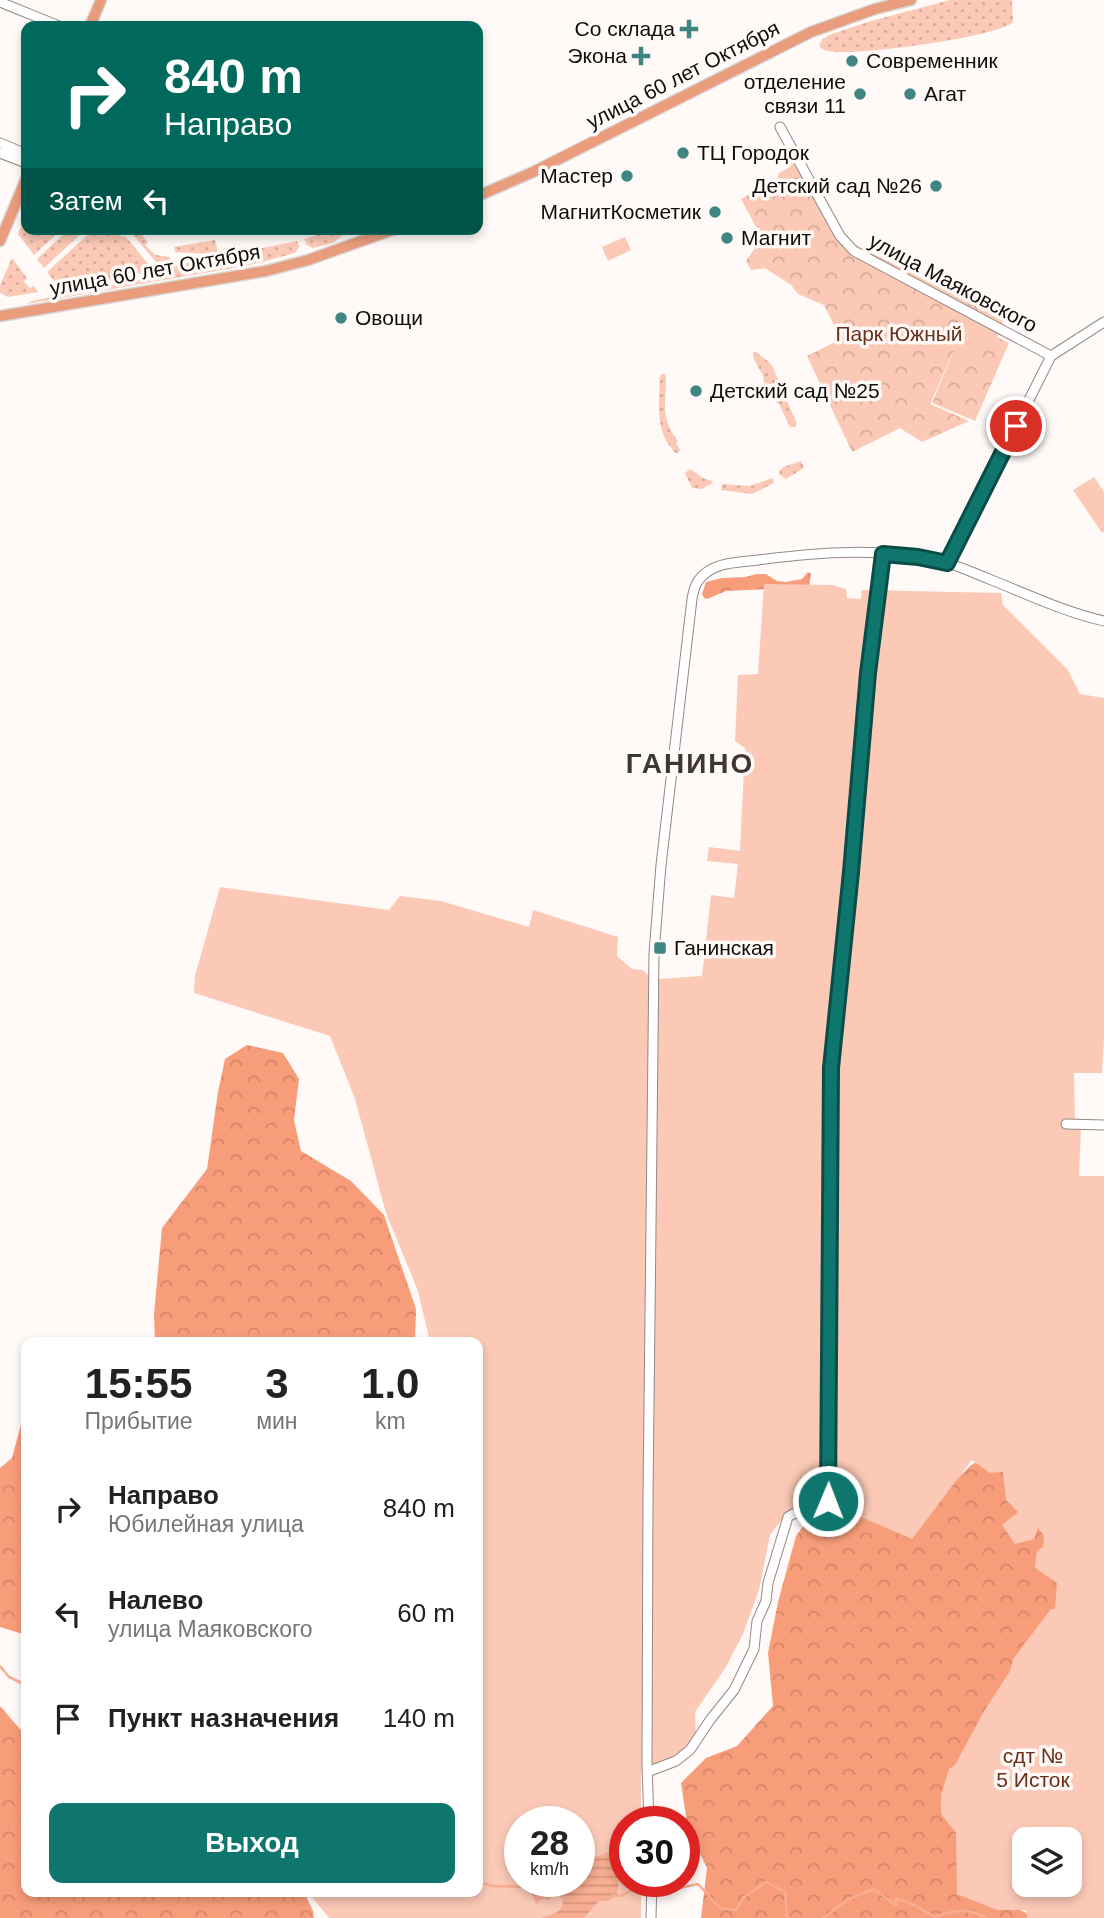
<!DOCTYPE html>
<html lang="ru">
<head>
<meta charset="utf-8">
<style>
  body { margin:0; font-family:Helvetica,sans-serif; background:#f6f6f6; color:#222; height:100vh; display:flex; flex-direction:column; font-size:26px; white-space:nowrap }
  * { box-sizing:border-box; margin:0 }
  p { font-size:23px; color:#767676 }
  .icon { flex:none; width:38px; height:38px; fill:none; stroke:currentColor; stroke-width:2; stroke-linecap:round; stroke-linejoin:round }
  .map { position:relative; flex:1; overflow:hidden }
  .side { position:absolute; left:21px; top:1337px; width:462px; height:560px; display:flex; flex-direction:column; background:#fff; border-radius:14px; box-shadow:0 4px 10px #0003 }
  .side>* { flex:none }
  .top-card { position:absolute; left:21px; top:21px; width:462px; height:214px; border-radius:14px; box-shadow:0 4px 10px #0003; background:#00695c; color:#fff; overflow:hidden }
  .buttons { position:absolute; left:1012px; top:1827px; display:grid; gap:14px }
  .buttons a { display:grid; place-items:center; width:70px; height:70px; border-radius:14px; background:#fff; box-shadow:0 4px 10px #0003; font-size:35px }
  .speed { position:absolute; left:504px; top:1806px; display:flex; gap:14px; font-size:35px; font-weight:700; text-align:center }
  .speed>* { display:grid; place-content:center; width:91px; height:91px; border-radius:50%; background:#fff; box-shadow:0 4px 10px #0003; line-height:1 }
  .speed small { font-size:18px; font-weight:400 }
  .speed .limit { border:10px solid #d22; background:#fff; color:#111 }
  .pin { position:absolute; display:grid; place-items:center; width:60px; height:60px; color:#fff; margin:-30px; border:4px solid #fff; border-radius:50%; box-shadow:0 2px 7px #0007 }
  .me { position:absolute; width:77px; margin:-38px; rotate:1deg; stroke-linejoin:round; filter:drop-shadow(0 0 5px #0008) }
  .turn { display:flex; align-items:center; gap:24px; height:147px; padding:0 28px; font-size:32px }
  .turn .icon { width:91px; height:91px; stroke-width:2.5 }
  .turn b { display:block; font-size:49px; line-height:60px }
  .then { display:flex; align-items:center; height:66px; padding:0 28px; background:#0003; gap:14px; font-size:26px }
  .eta { display:flex; justify-content:space-evenly; align-items:center; height:119px; text-align:center }
  .eta b { font-size:42px; font-weight:800; line-height:49px }
  .button { display:flex; gap:14px; margin-top:auto; padding:14px 28px }
  .button a { flex:1; height:80px; border-radius:14px; background:#0f766e; color:#fff; font-size:28px; font-weight:800; line-height:80px; text-align:center }
  ul { padding:0; list-style:none }
  li { display:flex; align-items:center; gap:21px; height:105px; padding:0 28px }
  li div { flex:1 }
  li b { display:block; font-size:26px }
  li em { font-style:normal }
  .map>svg:first-child { display:block }
  .grass { fill:url(#grass-dots) }
  .forest { fill:url(#forest-crowns) }
  .park { fill:url(#park-crowns) }
  .garden { fill:#fbc9b6; fill-rule:evenodd }
  .water { fill:url(#water-rules) }
  .lines { fill:none; stroke-linecap:round; stroke-linejoin:round }
  .stream { stroke:#f8ae92; stroke-width:2.5 }
  .minor-casing { stroke:#938884; stroke-width:11 }
  .major-casing { stroke:#d9d8d8; stroke-width:13 }
  .minor { stroke:#fff; stroke-width:9 }
  .major { stroke:#e99d7c; stroke-width:10 }
  .route-casing { stroke:#0a4d48; stroke-width:18 }
  .route { stroke:#0f766e; stroke-width:12 }
  .poi-dot { fill:#3f8683; stroke:#fffaf8; stroke-width:2.5 }
  .labels { text-anchor:middle; stroke-width:7; stroke-linejoin:round; paint-order:stroke }
  .poi-label { font-size:21px; fill:#110d0c; stroke:#fffaf8; text-anchor:start }
  .street-label { font-size:21px; fill:#110d0c; stroke:#fffaf8 }
  .park-label { font-size:21px; fill:#692f18; stroke:#fffaf8 }
  .district-label { font-size:28px; font-weight:bold; letter-spacing:2px; fill:#3f3632; stroke:#fffaf8 }
</style>
</head>
<body>
<div class="map">
<svg width="1104" height="1918" viewBox="0 0 1104 1918">
  <defs>
    <pattern id="grass-dots" width="8" height="8" patternUnits="userSpaceOnUse" patternTransform="scale(1.75)"><rect width="8" height="8" fill="#fbc9b6"/><path d="M2 2h.1M6 6h.1" fill="none" stroke="#d6ab9b" stroke-width="1.8" stroke-linecap="round"/></pattern>
    <pattern id="forest-crowns" width="20" height="18" patternUnits="userSpaceOnUse" patternTransform="scale(1.75)"><rect width="20" height="18" fill="#f89d7a"/><path d="M2 6a3 3 0 1 1 6 0M12 15a3 3 0 1 1 6 0" fill="none" stroke="#d48668"/></pattern>
    <pattern id="park-crowns" width="20" height="18" patternUnits="userSpaceOnUse" patternTransform="scale(1.75)"><rect width="20" height="18" fill="#fbc9b6"/><path d="M2 6a3 3 0 1 1 6 0M12 15a3 3 0 1 1 6 0" fill="none" stroke="#d6ab9b"/></pattern>
    <pattern id="water-rules" width="6" height="5" patternUnits="userSpaceOnUse" patternTransform="scale(1.75)"><rect width="6" height="5" fill="#f8ae92"/><path d="M0 2.5h6" fill="none" stroke="#d4947d"/></pattern>
  </defs>
  <rect width="100%" height="100%" fill="#fffaf8"/>
  <path class="grass" d="M950 0H1012L1013 22C999 37 851 57 828 51 824 50 822 49 819 46L822 40 829 35 871 21Z
    M26 213V229H62L34 255 18 234Z
    M69 229H86L44 268 37 259Z
    M94 229H115L121 236 126 237 154 271 61 290 47 272Z
    M128 229H137L148 242 145 245 155 255 170 257V261L157 263Z
    M335 229H342L344 234 333 243 313 248 307 245 304 239Z
    M215 240 218 252 209 254 175 252 174 247Z
    M297 241 299 247 295 253 250 265 26 304 32 301 160 276 159 269Z
    M12 258 27 278 24 282 30 288 34 286 38 292 8 297 0 293V285Z
    M755 351 770 363 773 368 797 424 795 427H790L779 404 766 396 763 376 754 359 753 353Z
    M662 374H665L666 378C666 407 660 416 678 442L676 443 680 450 677 454C654 433 659 404 660 376Z
    M801 461 804 468 786 479 780 475 779 471 783 467Z
    M690 469 703 478 712 481 713 483 702 489 692 488 685 473Z
    M772 478 774 483 752 494 721 490 722 484 750 486Z"/>
  <path class="forest" d="M808 572 811 574 809 587 726 591 707 599 704 598 702 594 706 582 722 578 745 577 757 574H766L777 581 786 582 802 579Z
    M247 1045 283 1053 299 1079 294 1120 301 1151 351 1181 384 1215 416 1309 415 1342H155L154 1314 162 1228 207 1169 218 1092 225 1059Z
    M26 1406V1635L0 1627V1468L12 1458Z
    M1003 1444 1025 1452 1070 1599 1010 1905 1036 1918H701L707 1868 688 1829 681 1783 706 1758 737 1746 773 1706 768 1653 778 1602 796 1536 834 1483 943 1493 970 1466Z
    M0 1706 26 1736V1892H304L313 1911 314 1918H0Z"/>
  <path class="park" d="M796 144 841 233 854 244 1004 320 997 337 1009 343 975 421 932 403 957 343 930 404 969 421 922 442 900 428 852 452 807 356 841 339 824 305 798 294 791 285 765 268 751 270 746 261 762 238 741 199 765 186 774 188 779 173 788 168 780 152Z"/>
  <path class="garden" d="M625 237 631 250 608 261 602 247Z
    M966 324 991 335 976 368 952 358Z
    M1094 477 1104 492V531L1102 533 1073 490Z
    M764 584 833 585 846 589 847 598 861 599 862 590 1001 593 1003 605 1068 670 1080 694 1104 698V1037L1102 1073H1074L1075 1126 1081 1127 1079 1176H1104V1918H1027L1026 1910H997L957 1894 956 1833 941 1814V1795L949 1769 955 1765 984 1711 1010 1671 1013 1659 1051 1609H1055L1057 1583 1035 1568 1037 1551 1043 1547 1044 1536 1038 1528 1034 1539 1015 1544 1002 1525 1018 1512 1006 1500 1003 1472 990 1473 972 1460 912 1539 838 1507 788 1512 770 1535 759 1590 743 1634 726 1667 695 1712 696 1735 680 1758 641 1770V1822H625V1881H641V1918H329L308 1892H478V1342H430L418 1291 386 1213 355 1099 330 1036 194 993 195 976 220 887 389 910 400 896 441 901 529 927 533 910 618 937 617 956 632 969 643 970 648 975 659 979 702 976 711 895 734 898 738 864 707 861 709 847 740 851 745 748 735 741 738 675 758 674ZM520 1822H579V1881H520ZM1024 1839H1069V1885H1024Z"/>
  <path class="water" d="M611 1851 615 1852 612 1864 619 1879 617 1895 608 1901H599L584 1918H541C551 1914 563 1914 563 1899L557 1895H553L549 1900 542 1899 536 1903 532 1894 529 1890 528 1888 536 1881H560L567 1884 579 1881V1865L584 1863 587 1855 599 1856Z"/>
  <g class="lines">
    <path class="stream" d="M0 1666 9 1677 26 1685
      M478 1882 493 1886 533 1887
      M612 1895 621 1896 632 1890 666 1891 698 1884 720 1908 736 1910 744 1897 766 1882 785 1892 787 1918
      M823 1918 849 1899 874 1889 896 1905V1898L914 1905 935 1917C954 1910 967 1907 986 1918"/>
    <g class="minor-casing">
      <path id="minor" d="M0 2 59 26
        M780 127 840 236 854 251 1051 356
        M0 143 26 154
        M0 153 26 163
        M947 563 1051 356 1104 322
        M1066 1124 1104 1125
        M647 1772 676 1761 690 1750 710 1720 734 1690 754 1649 757 1621 766 1601 768 1583 788 1517 793 1514 821 1510 824 1509 828 1501 831 1068 851 872 868 673 883 554
        M649 1822 647 1764 648 1496 654 953 661 865 692 599C694 588 696 580 707 572 721 562 741 562 758 560 819 552 884 547 944 562 959 566 974 573 989 579 1027 594 1064 612 1104 621
        M651 1918 652 1881"/>
    </g>
    <g class="major-casing">
      <path id="major" d="M90 26 101 0
        M478 196 533 172 811 32 875 9 911 0
        M0 241 26 179
        M0 316 266 271 308 260 395 229"/>
    </g>
    <use href="#minor" class="minor"/>
    <use href="#major" class="major"/>
  </g>
  <g class="lines">
    <g class="route-casing">
      <path id="route" d="M828 1501 831 1068 851 872 868 673 883 554 918 557 947 563 1016 426"/>
    </g>
    <use href="#route" class="route"/>
  </g>
  <g class="poi-dot">
    <path d="M685.5 18.5h7v7h7v7h-7v7h-7v-7h-7v-7h7z"/>
    <path d="M637.5 45.5h7v7h7v7h-7v7h-7v-7h-7v-7h7z"/>
    <circle cx="852" cy="61" r="7"/>
    <circle cx="860" cy="94" r="7"/>
    <circle cx="910" cy="94" r="7"/>
    <circle cx="683" cy="153" r="7"/>
    <circle cx="627" cy="176" r="7"/>
    <circle cx="936" cy="186" r="7"/>
    <circle cx="715" cy="212" r="7"/>
    <circle cx="727" cy="238" r="7"/>
    <circle cx="341" cy="318" r="7"/>
    <circle cx="696" cy="391" r="7"/>
    <rect x="653" y="941" width="14" height="14" rx="3.5"/>
  </g>
  <g class="labels">
    <g class="poi-label">
      <text x="675" y="36" text-anchor="end">Со склада</text>
      <text x="627" y="63" text-anchor="end">Экона</text>
      <text x="866" y="68">Современник</text>
      <text x="846" y="89" text-anchor="end">отделение<tspan x="846" dy="24">связи 11</tspan></text>
      <text x="924" y="101">Агат</text>
      <text x="697" y="160">ТЦ Городок</text>
      <text x="613" y="183" text-anchor="end">Мастер</text>
      <text x="922" y="193" text-anchor="end">Детский сад №26</text>
      <text x="701" y="219" text-anchor="end">МагнитКосметик</text>
      <text x="741" y="245">Магнит</text>
      <text x="355" y="325">Овощи</text>
      <text x="710" y="398">Детский сад №25</text>
      <text x="674" y="955">Ганинская</text>
    </g>
    <g class="street-label">
      <text transform="translate(683 75) rotate(-27)" y="7">улица 60 лет Октября</text>
      <text transform="translate(155 270) rotate(-10)" y="7">улица 60 лет Октября</text>
      <text transform="translate(953 283) rotate(28)" y="7">улица Маяковского</text>
    </g>
    <g class="park-label">
      <text x="899" y="341">Парк Южный</text>
      <text x="1033" y="1763">сдт №<tspan x="1033" dy="24">5 Исток</tspan></text>
    </g>
    <g class="district-label">
      <text x="690" y="773">ГАНИНО</text>
    </g>
  </g>
</svg>
<div class="buttons">
<a><svg class="icon" aria-label="layers" viewBox="0 0 24 24"><path d="M12 4l9 5-9 5-9-5zM3 14l9 5 9-5"/></svg></a>
</div>
<div class="speed"><div>28<small>km/h</small></div><div class="limit">30</div></div>
<div class="pin" style="left:1016px;top:426px;background:#d93025"><svg class="icon" aria-label="arrive" viewBox="0 0 24 24"><path d="M6 21V4h12l-3 4 3 4H6"/></svg></div>
<svg class="me" style="left:828px;top:1501px" viewBox="-20 -20 40 40"><circle r="17" fill="#0f766e" stroke="#fff" stroke-width="3"/><path d="M0-11L8 9 0 5-8 9z" fill="#fff"/></svg>
<div class="top-card">
<div class="turn"><svg class="icon" aria-label="right" viewBox="0 0 24 24"><path d="M7 20v-9h11M14 6l5 5-5 5"/></svg><div><b>840 m</b>Направо</div></div>
<div class="then">Затем<svg class="icon" aria-label="left" viewBox="0 0 24 24"><path d="M17 20v-9H6M10 6l-5 5 5 5"/></svg></div>
</div>
<section class="side">
<div class="eta">
<div><b>15:55</b><p>Прибытие</p></div>
<div><b>3</b><p>мин</p></div>
<div><b>1.0</b><p>km</p></div>
</div>
<ul>
<li><svg class="icon" aria-label="right" viewBox="0 0 24 24"><path d="M7 20v-9h11M14 6l5 5-5 5"/></svg><div><b>Направо</b><p>Юбилейная улица</p></div><em>840 m</em></li>
<li><svg class="icon" aria-label="left" viewBox="0 0 24 24"><path d="M17 20v-9H6M10 6l-5 5 5 5"/></svg><div><b>Налево</b><p>улица Маяковского</p></div><em>60 m</em></li>
<li><svg class="icon" aria-label="arrive" viewBox="0 0 24 24"><path d="M6 21V4h12l-3 4 3 4H6"/></svg><div><b>Пункт назначения</b></div><em>140 m</em></li>
</ul>
<div class="button"><a>Выход</a></div>
</section>
</div>
</body>
</html>
